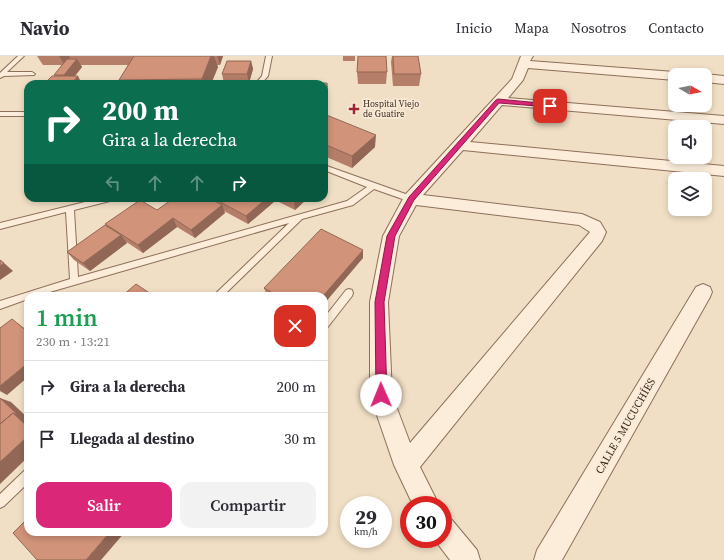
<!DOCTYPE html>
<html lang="es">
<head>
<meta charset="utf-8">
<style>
  body { margin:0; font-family:"Source Serif 4",serif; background:#f2f2f3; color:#2b2b33; height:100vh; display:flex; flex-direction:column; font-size:15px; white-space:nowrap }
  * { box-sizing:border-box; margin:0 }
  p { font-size:13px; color:#7c7c81 }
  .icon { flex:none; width:22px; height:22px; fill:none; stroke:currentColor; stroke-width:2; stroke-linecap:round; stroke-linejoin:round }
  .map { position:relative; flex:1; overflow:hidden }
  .drawer { position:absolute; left:24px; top:236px; width:304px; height:244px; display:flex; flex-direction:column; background:#fff; border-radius:12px; box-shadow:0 2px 6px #0003 }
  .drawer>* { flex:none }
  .hud { position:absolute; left:24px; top:24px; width:304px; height:122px; border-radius:12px; box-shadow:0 2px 6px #0003; background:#0b6e4f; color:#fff; overflow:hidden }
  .needle { width:26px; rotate:99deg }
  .fabs { position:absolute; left:668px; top:12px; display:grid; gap:8px }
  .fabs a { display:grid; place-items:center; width:44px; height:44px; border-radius:8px; background:#fff; box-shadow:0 2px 6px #0003; font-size:20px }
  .speed { position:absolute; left:340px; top:440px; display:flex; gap:8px; font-size:20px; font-weight:700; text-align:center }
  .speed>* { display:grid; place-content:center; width:52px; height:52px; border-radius:50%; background:#fff; box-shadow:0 2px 6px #0003; line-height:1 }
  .speed small { font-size:10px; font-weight:400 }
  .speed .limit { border:6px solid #d22; background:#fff; color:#111 }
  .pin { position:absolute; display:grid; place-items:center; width:34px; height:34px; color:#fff; margin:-17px; border-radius:8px; box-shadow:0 2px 6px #0006 }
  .me { position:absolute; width:44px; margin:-22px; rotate:359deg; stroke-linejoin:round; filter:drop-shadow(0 0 3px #0008) }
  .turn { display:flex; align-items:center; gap:14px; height:84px; padding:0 12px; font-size:18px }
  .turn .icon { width:52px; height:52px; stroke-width:2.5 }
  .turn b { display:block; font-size:28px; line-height:34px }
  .lanes { display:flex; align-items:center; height:38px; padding:0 12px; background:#0003; justify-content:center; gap:20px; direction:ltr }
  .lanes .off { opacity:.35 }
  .round { display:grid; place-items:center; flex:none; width:42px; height:42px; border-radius:12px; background:#f2f2f3 }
  .head { display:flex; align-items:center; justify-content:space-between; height:68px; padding:0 12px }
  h1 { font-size:24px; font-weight:600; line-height:30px; color:#1e9e55 }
  .primary-button { display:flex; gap:8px; margin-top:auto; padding:8px 12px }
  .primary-button a { flex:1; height:46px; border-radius:12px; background:#db2777; color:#fff; font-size:16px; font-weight:600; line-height:46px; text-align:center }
  .primary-button a+a { background:#f2f2f3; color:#2b2b33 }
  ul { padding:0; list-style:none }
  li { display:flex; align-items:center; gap:12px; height:52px; padding:0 12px; border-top:1px solid #e1e1e2 }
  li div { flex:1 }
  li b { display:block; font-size:15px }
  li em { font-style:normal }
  header { display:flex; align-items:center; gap:24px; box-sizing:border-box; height:56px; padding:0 20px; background:#fff; border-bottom:1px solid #e1e1e2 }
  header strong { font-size:19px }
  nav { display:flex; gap:22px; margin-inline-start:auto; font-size:14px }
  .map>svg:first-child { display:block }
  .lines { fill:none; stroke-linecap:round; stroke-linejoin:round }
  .service-casing { stroke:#8e6f5a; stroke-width:2 }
  .minor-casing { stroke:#8e6f5a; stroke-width:2 }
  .service { fill:#fbedda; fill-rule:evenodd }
  .minor { fill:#fbedda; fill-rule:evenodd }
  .wall { fill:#b47e68 }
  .shaded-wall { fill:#926755 }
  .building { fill:#d19379; stroke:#926755 }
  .route { fill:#db2777; stroke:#8e194d }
  .poi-dot { fill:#a12635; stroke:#f8ead6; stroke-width:1.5 }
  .labels { text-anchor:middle; stroke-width:3.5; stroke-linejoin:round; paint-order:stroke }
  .far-poi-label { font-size:9px; fill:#3d2a1f; stroke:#f8ead6; text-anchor:start }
  .street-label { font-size:11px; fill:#3d2a1f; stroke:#f8ead6 }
</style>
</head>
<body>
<header>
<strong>Navio</strong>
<nav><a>Inicio</a><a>Mapa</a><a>Nosotros</a><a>Contacto</a></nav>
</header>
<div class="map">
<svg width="724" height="504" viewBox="0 0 724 504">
  <rect width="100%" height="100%" fill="#f1dfc5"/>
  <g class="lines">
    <g class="service-casing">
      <path id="service" d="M18 0H24L7 16H32L35 18 34 19 4 20 0 22V17Z
        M266 0H272L268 20 261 28H255L262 20Z
        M0 56H28V60H0Z
        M324 109 414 141 415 143 411 146 374 133 353 149 302 163 223 240H213L289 167 74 229 36 240H28V243L0 253V245L70 223 66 156 0 173V167L101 142H115L114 144 74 154 78 221 347 145 367 131 324 114Z
        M349 233 352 234 353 237 352 240 327 272 324 273V262L346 234Z
        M28 413V427L4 450 0 452V438L24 415Z"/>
    </g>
    <g class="minor-casing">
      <path id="minor" d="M521 0H533L530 5 675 16 680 19H675V24L528 12 523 24 508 42 724 60V68L502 49 470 86 724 110V120L463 94 423 139 582 158 600 166 606 176 602 185 420 411 439 449H413L394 409 370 339V246L383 180 405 139 512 23ZM416 149 579 169 590 176 410 387 392 339 388 246 399 180Z
        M705 18 724 20V28L705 26V19H703Z
        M703 228 710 231 712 236 710 241 562 504H534L537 494 696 231Z
        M443 460 452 464 477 494 480 504H450L434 483H443Z"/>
    </g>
    <use href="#service" class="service"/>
    <use href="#minor" class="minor"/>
  </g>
  <path class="wall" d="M37 0H223L220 9H217L218 11 211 28H121L119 24 128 9H81L82 11 75 20H54V19L62 9H43Z
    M343 0H355V5H343Z
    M392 0H418L421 18 419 30H393L391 6Z
    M251 5 253 13 249 27H224L222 18Z
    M357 16H387L386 28H358Z
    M327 27 328 36 327 44H324V28Z
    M324 58 375 91 352 112 324 100Z
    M212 142H308L295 154 275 144V145L248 168 224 155 225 157 195 182 177 171 143 197 125 185 127 187 90 215 74 204 67 196 107 170 105 168 157 154 212 144Z
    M363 202 324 240H268L267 239 264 232Z"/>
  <path class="shaded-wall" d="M59 0H69L70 2 65 9Z
    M211 0H214L218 11 211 28H203L202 23Z
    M217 0H223L220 9Z
    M77 3 82 11 69 27 64 19Z
    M251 5 253 13 249 27 247 18Z
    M78 20 82 28H71Z
    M327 27 328 36 327 44Z
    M376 79 375 91 352 112V100Z
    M267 142H275V145L248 168 246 160Z
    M297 142H308L295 154 294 145Z
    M222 149 225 157 195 182 191 174Z
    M173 162 177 171 143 197 138 189Z
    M121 179 127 187 90 215 83 207Z
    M363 194V202L324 248V240H323Z
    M4 207 13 215 0 224V210Z
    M12 263 28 275V276Z
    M28 307V321L7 339 0 335V330Z
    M0 342 11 346 28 362V371L0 390Z
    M28 380V401L0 428V406Z
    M110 476H125L101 504H86Z"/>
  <path class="building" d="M134 0H211L202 23 119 24Z
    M358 0H386L387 16H357Z
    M393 0H418L421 18H394Z
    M67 3H77L64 19H54Z
    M227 5H251L247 18H222Z
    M52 20H78L71 28H44Z
    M327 27V36H324V28H266Z
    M324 58 376 79 352 100 324 88Z
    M174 142H209L222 149 191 174 173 162 138 189 105 168 140 144 157 154Z
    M213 142H267L246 160Z
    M287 142H297L294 145Z
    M105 169 121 179 83 207 67 196Z
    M321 173 363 194 323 240H278L264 232Z
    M0 204 4 207 0 210Z
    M136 228 154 240H122Z
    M12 263 28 276V307L0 330V272Z
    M0 342 18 359 13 357 0 368Z
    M13 357 28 371V380L0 406V368Z
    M28 462V476H110L86 504H37L13 477Z"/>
  <path class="route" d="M498 43 550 48 553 50 550 51 499 47 414 144 395 180 384 246 387 339 385 342 381 344 378 342 376 339 375 246 387 180 409 141 496 44Z"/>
  <path class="poi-dot" d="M352 47h4v4h4v4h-4v4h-4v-4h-4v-4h4z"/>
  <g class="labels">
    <g class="far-poi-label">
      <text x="363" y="51">Hospital Viejo<tspan x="363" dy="10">de Guatire</tspan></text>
    </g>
    <g class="street-label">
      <text transform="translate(625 370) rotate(-60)" y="4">CALLE 5 MUCUCHÍES</text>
    </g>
  </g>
</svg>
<div class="fabs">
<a><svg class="needle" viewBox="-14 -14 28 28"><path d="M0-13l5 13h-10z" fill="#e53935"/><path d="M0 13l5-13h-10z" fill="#7c7c81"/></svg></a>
<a><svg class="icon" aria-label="sound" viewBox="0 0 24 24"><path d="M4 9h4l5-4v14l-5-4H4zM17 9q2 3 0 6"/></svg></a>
<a><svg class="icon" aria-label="layers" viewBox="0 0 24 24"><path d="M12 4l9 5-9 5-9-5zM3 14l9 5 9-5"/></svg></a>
</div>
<div class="speed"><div>29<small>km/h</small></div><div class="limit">30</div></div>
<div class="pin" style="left:550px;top:50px;background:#d93025"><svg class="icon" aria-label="arrive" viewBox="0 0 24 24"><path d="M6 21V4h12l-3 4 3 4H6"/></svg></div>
<svg class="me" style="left:381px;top:339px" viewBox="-20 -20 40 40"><circle r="19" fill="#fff"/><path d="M0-13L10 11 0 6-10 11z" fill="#db2777"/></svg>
<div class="hud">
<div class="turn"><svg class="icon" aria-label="right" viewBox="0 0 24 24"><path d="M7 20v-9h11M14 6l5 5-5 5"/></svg><div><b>200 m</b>Gira a la derecha</div></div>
<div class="lanes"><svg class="icon off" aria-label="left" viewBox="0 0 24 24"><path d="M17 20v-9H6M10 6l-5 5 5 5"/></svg><svg class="icon off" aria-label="ahead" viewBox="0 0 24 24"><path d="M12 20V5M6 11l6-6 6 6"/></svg><svg class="icon off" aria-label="ahead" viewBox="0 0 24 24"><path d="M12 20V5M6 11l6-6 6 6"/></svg><svg class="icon" aria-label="right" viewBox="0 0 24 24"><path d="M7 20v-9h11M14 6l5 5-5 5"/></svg></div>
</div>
<section class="drawer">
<div class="head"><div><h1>1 min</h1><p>230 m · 13:21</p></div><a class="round" style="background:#d93025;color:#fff"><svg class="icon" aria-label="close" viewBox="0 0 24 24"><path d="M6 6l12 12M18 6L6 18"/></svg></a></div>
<ul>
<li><svg class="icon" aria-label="right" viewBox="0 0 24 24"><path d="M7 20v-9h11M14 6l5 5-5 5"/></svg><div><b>Gira a la derecha</b></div><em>200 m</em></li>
<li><svg class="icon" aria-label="arrive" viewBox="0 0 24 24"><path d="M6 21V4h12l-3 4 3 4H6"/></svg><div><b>Llegada al destino</b></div><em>30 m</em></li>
</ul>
<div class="primary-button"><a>Salir</a><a>Compartir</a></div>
</section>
</div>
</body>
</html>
